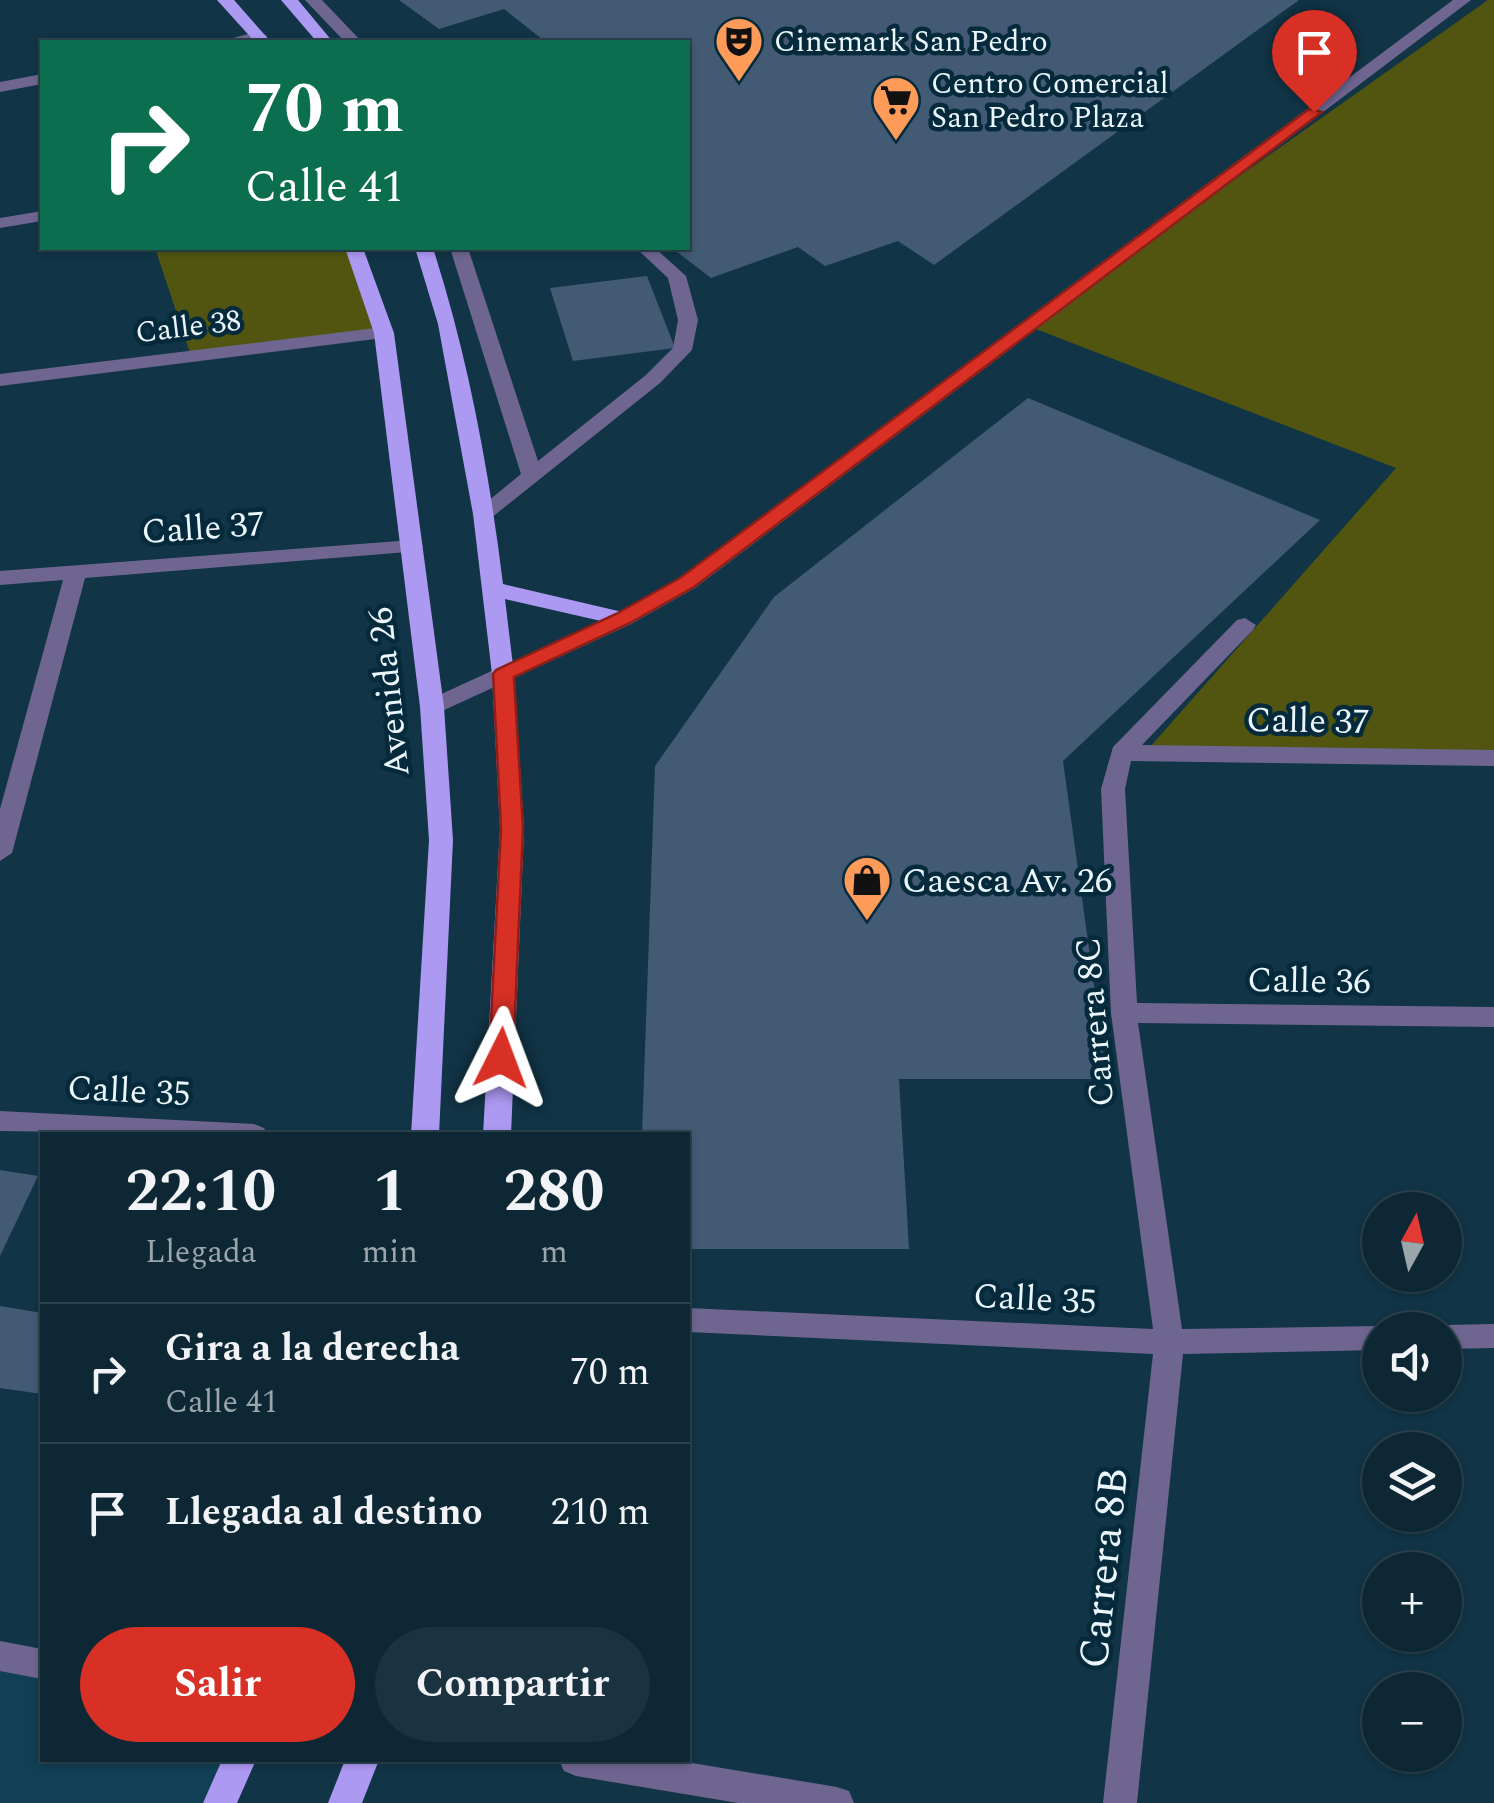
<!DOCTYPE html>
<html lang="es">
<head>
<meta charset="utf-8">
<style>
  body { margin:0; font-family:Spectral,serif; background:#1b3340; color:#f1f3f6; height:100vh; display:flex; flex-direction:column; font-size:38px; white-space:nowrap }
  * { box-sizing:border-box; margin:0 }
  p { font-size:32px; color:#9aa5ac }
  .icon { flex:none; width:55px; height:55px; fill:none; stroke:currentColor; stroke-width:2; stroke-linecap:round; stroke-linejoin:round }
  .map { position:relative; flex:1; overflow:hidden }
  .panel { position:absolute; left:40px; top:1132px; width:650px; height:630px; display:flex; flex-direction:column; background:#0d2734; border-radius:0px; box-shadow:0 2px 8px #0004,0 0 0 2px #2d444f }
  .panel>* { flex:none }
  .hud { position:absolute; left:40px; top:40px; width:650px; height:210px; border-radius:0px; box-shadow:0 2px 8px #0004,0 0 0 2px #2d444f; background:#0b6e4f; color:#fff; overflow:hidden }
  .needle { width:65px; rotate:8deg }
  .buttons { position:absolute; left:1362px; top:1192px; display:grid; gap:20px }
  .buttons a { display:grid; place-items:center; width:100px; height:100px; border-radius:50%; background:#0d2734; box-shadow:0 2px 8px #0004,0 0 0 2px #2d444f; font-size:50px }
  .pin { position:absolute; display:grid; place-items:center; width:85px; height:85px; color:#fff; margin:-102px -42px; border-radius:50% 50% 50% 0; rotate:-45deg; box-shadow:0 0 10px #0007 }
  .pin .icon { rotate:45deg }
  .me { position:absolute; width:110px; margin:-55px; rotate:3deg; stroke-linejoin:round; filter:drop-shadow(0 0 8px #0008) }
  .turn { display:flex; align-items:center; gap:35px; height:210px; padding:0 40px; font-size:45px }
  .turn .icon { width:130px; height:130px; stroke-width:2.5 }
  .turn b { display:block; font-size:70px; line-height:85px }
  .eta { display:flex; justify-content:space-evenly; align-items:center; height:170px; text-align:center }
  .eta b { font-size:60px; font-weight:700; line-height:70px }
  .primary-button { display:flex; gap:20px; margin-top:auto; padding:20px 40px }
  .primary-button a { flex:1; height:115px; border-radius:60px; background:#d93025; color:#fff; font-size:40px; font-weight:700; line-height:115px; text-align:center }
  .primary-button a+a { background:#1b3340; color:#f1f3f6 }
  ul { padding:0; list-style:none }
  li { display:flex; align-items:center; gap:30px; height:140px; padding:0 40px; border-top:2px solid #2d444f }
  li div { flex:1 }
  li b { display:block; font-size:38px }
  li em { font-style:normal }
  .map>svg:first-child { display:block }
  .built { fill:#113f53 }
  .green { fill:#51550f }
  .building { fill:#435a74 }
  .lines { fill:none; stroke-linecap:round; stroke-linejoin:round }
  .minor { fill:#6e6691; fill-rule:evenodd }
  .major { fill:#ac99f2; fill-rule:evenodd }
  .route { fill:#d93025; stroke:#8d1f18; stroke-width:2.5 }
  .labels { text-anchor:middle; stroke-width:9; stroke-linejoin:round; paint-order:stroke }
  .far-poi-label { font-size:30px; fill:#ebf6fd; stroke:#052a3b; text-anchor:start }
  .far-street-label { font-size:30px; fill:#ebf6fd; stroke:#052a3b }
  .street-label { font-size:35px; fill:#ebf6fd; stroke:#052a3b }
  .poi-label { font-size:35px; fill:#ebf6fd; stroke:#052a3b; text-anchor:start }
  .near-street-label { font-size:42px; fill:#ebf6fd; stroke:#052a3b }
</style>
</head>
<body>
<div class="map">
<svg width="1494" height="1803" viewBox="0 0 1494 1803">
  <rect width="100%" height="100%" fill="#113446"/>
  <path class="built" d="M0 1656 42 1664V1760H239L220 1803H0Z"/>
  <path class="green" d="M1488 0H1494V756L1150 747 1396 468 1028 326Z
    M155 248H354L384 333 191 356Z"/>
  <path class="building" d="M399 0H1299L934 265 898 241 825 266 798 247 711 278 672 248H688V42H546L504 9 439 29Z
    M647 276 675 348 573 361 550 288Z
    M1028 398 1320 520 1063 761 1107 1079H899L909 1249H688V1135H642L655 766 774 597Z
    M0 1170 38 1176 0 1256Z
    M0 1306 42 1313V1394L0 1388Z"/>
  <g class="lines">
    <path class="minor" d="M305 0H322L362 42H345Z
      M1453 0H1471L695 588 631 624 440 712H424L420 707 424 702 615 614 679 578Z
      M259 31 267 36 265 39 219 42Z
      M42 74V84L0 92V82Z
      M42 211V221L0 228V218Z
      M450 248H468L538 461 646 375 673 348 678 320 668 278 636 248H655L686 276 698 320 692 350 660 383 491 518 484 520 473 514 477 510 521 474Z
      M384 327 391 329V337L0 386V374Z
      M412 540 420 541 423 546 420 551 85 578 12 853 0 861V809L63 580 0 585V571Z
      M1245 618 1256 625 1253 630 1142 745 1494 750V766L1131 761 1125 789 1137 1003 1494 1007V1027L1138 1023 1182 1329 1380 1326 1391 1330H1380V1350L1183 1354 1137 1803H1103L1153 1354 688 1332V1308L1153 1329 1111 1013 1101 789 1113 747 1237 620Z
      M0 1111 254 1124 264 1128 268 1135 0 1131Z
      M1494 1324V1348L1445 1349V1330H1434L1445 1325Z
      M0 1641 42 1649V1679L0 1671Z
      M559 1760H674L837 1787 849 1791 854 1803H738L576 1776 564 1771Z"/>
    <path class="major" d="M217 0H234L271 42H255Z
      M281 0H298L333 42H317Z
      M345 248H363L394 333 444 707 453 840 439 1135H411L429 840 420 707 374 333Z
      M415 248H433C468 357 489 470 503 584L631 614 634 619 623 626 505 599 514 674 524 829 511 1135H483L500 829 492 674 473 514 438 324Z
      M222 1760H256L237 1803H203Z
      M345 1760H379L362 1803H328Z"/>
  </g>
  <path class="route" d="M1309 109 1322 112 694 587 630 623 514 677 523 829 513 1058 510 1065H492L489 1058 501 829 493 674 496 670 616 614 680 578Z"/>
  <defs>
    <g id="theatre-pin" transform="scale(2.5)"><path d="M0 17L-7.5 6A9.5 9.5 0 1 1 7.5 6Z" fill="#fe9b59" stroke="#052a3b"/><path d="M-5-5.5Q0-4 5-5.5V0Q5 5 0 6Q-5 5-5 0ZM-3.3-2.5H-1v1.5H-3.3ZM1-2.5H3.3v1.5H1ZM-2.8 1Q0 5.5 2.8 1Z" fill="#111"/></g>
    <g id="supermarket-pin" transform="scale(2.5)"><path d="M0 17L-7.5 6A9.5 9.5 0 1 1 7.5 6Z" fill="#fe9b59" stroke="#052a3b"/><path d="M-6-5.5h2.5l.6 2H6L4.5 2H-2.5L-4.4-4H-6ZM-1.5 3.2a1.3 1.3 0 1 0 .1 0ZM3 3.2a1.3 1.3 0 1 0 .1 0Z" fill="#111"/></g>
    <g id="shop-pin" transform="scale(2.5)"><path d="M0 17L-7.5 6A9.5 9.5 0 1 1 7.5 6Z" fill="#fe9b59" stroke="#052a3b"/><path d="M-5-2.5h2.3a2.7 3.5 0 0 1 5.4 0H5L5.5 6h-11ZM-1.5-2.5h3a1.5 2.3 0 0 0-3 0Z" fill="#111"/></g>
  </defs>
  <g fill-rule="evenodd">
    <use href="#theatre-pin" x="739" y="41"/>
    <use href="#supermarket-pin" x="896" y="100"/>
    <use href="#shop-pin" x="867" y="880"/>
  </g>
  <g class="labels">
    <g class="far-poi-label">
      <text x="774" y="51">Cinemark San Pedro</text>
      <text x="931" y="93">Centro Comercial<tspan x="931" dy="34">San Pedro Plaza</tspan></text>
    </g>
    <g class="far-street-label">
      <text transform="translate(188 326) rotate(-7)" y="10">Calle 38</text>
    </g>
    <g class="street-label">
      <text transform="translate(203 527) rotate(-4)" y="12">Calle 37</text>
      <text transform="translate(388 692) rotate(-96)" y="12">Avenida 26</text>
      <text transform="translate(1308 720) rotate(1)" y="12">Calle 37</text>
      <text transform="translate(1309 980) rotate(1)" y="12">Calle 36</text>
      <text transform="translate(1094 1022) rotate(-95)" y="12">Carrera 8C</text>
      <text transform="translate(129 1090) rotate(3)" y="12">Calle 35</text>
      <text transform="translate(1035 1298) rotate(3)" y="12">Calle 35</text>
    </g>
    <g class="poi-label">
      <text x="902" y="892">Caesca Av. 26</text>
    </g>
    <g class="near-street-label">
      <text transform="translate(1102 1568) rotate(-84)" y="15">Carrera 8B</text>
    </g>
  </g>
</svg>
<div class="buttons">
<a><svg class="needle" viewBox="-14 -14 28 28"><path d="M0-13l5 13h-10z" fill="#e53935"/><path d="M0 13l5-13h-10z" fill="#9aa5ac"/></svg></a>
<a><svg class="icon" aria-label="sound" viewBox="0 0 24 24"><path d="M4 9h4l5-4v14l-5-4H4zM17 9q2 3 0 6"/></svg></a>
<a><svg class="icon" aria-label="layers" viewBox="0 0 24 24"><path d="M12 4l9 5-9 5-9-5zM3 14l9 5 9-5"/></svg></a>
<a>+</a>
<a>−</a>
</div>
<div class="pin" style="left:1314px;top:112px;background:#d93025"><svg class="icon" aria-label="arrive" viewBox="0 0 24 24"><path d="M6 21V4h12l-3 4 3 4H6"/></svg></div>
<svg class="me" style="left:501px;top:1058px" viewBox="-20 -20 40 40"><path d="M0-17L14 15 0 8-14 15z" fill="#d93025" stroke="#fff" stroke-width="4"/></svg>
<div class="hud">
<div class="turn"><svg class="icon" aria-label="right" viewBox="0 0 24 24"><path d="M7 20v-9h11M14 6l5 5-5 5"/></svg><div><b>70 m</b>Calle 41</div></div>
</div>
<section class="panel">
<div class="eta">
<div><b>22:10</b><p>Llegada</p></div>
<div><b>1</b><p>min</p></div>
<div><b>280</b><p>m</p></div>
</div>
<ul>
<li><svg class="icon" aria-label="right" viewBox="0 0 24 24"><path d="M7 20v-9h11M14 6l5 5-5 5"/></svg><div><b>Gira a la derecha</b><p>Calle 41</p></div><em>70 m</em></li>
<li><svg class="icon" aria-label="arrive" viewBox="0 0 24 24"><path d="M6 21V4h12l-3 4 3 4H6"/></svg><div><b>Llegada al destino</b></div><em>210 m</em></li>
</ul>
<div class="primary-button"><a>Salir</a><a>Compartir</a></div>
</section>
</div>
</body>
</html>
